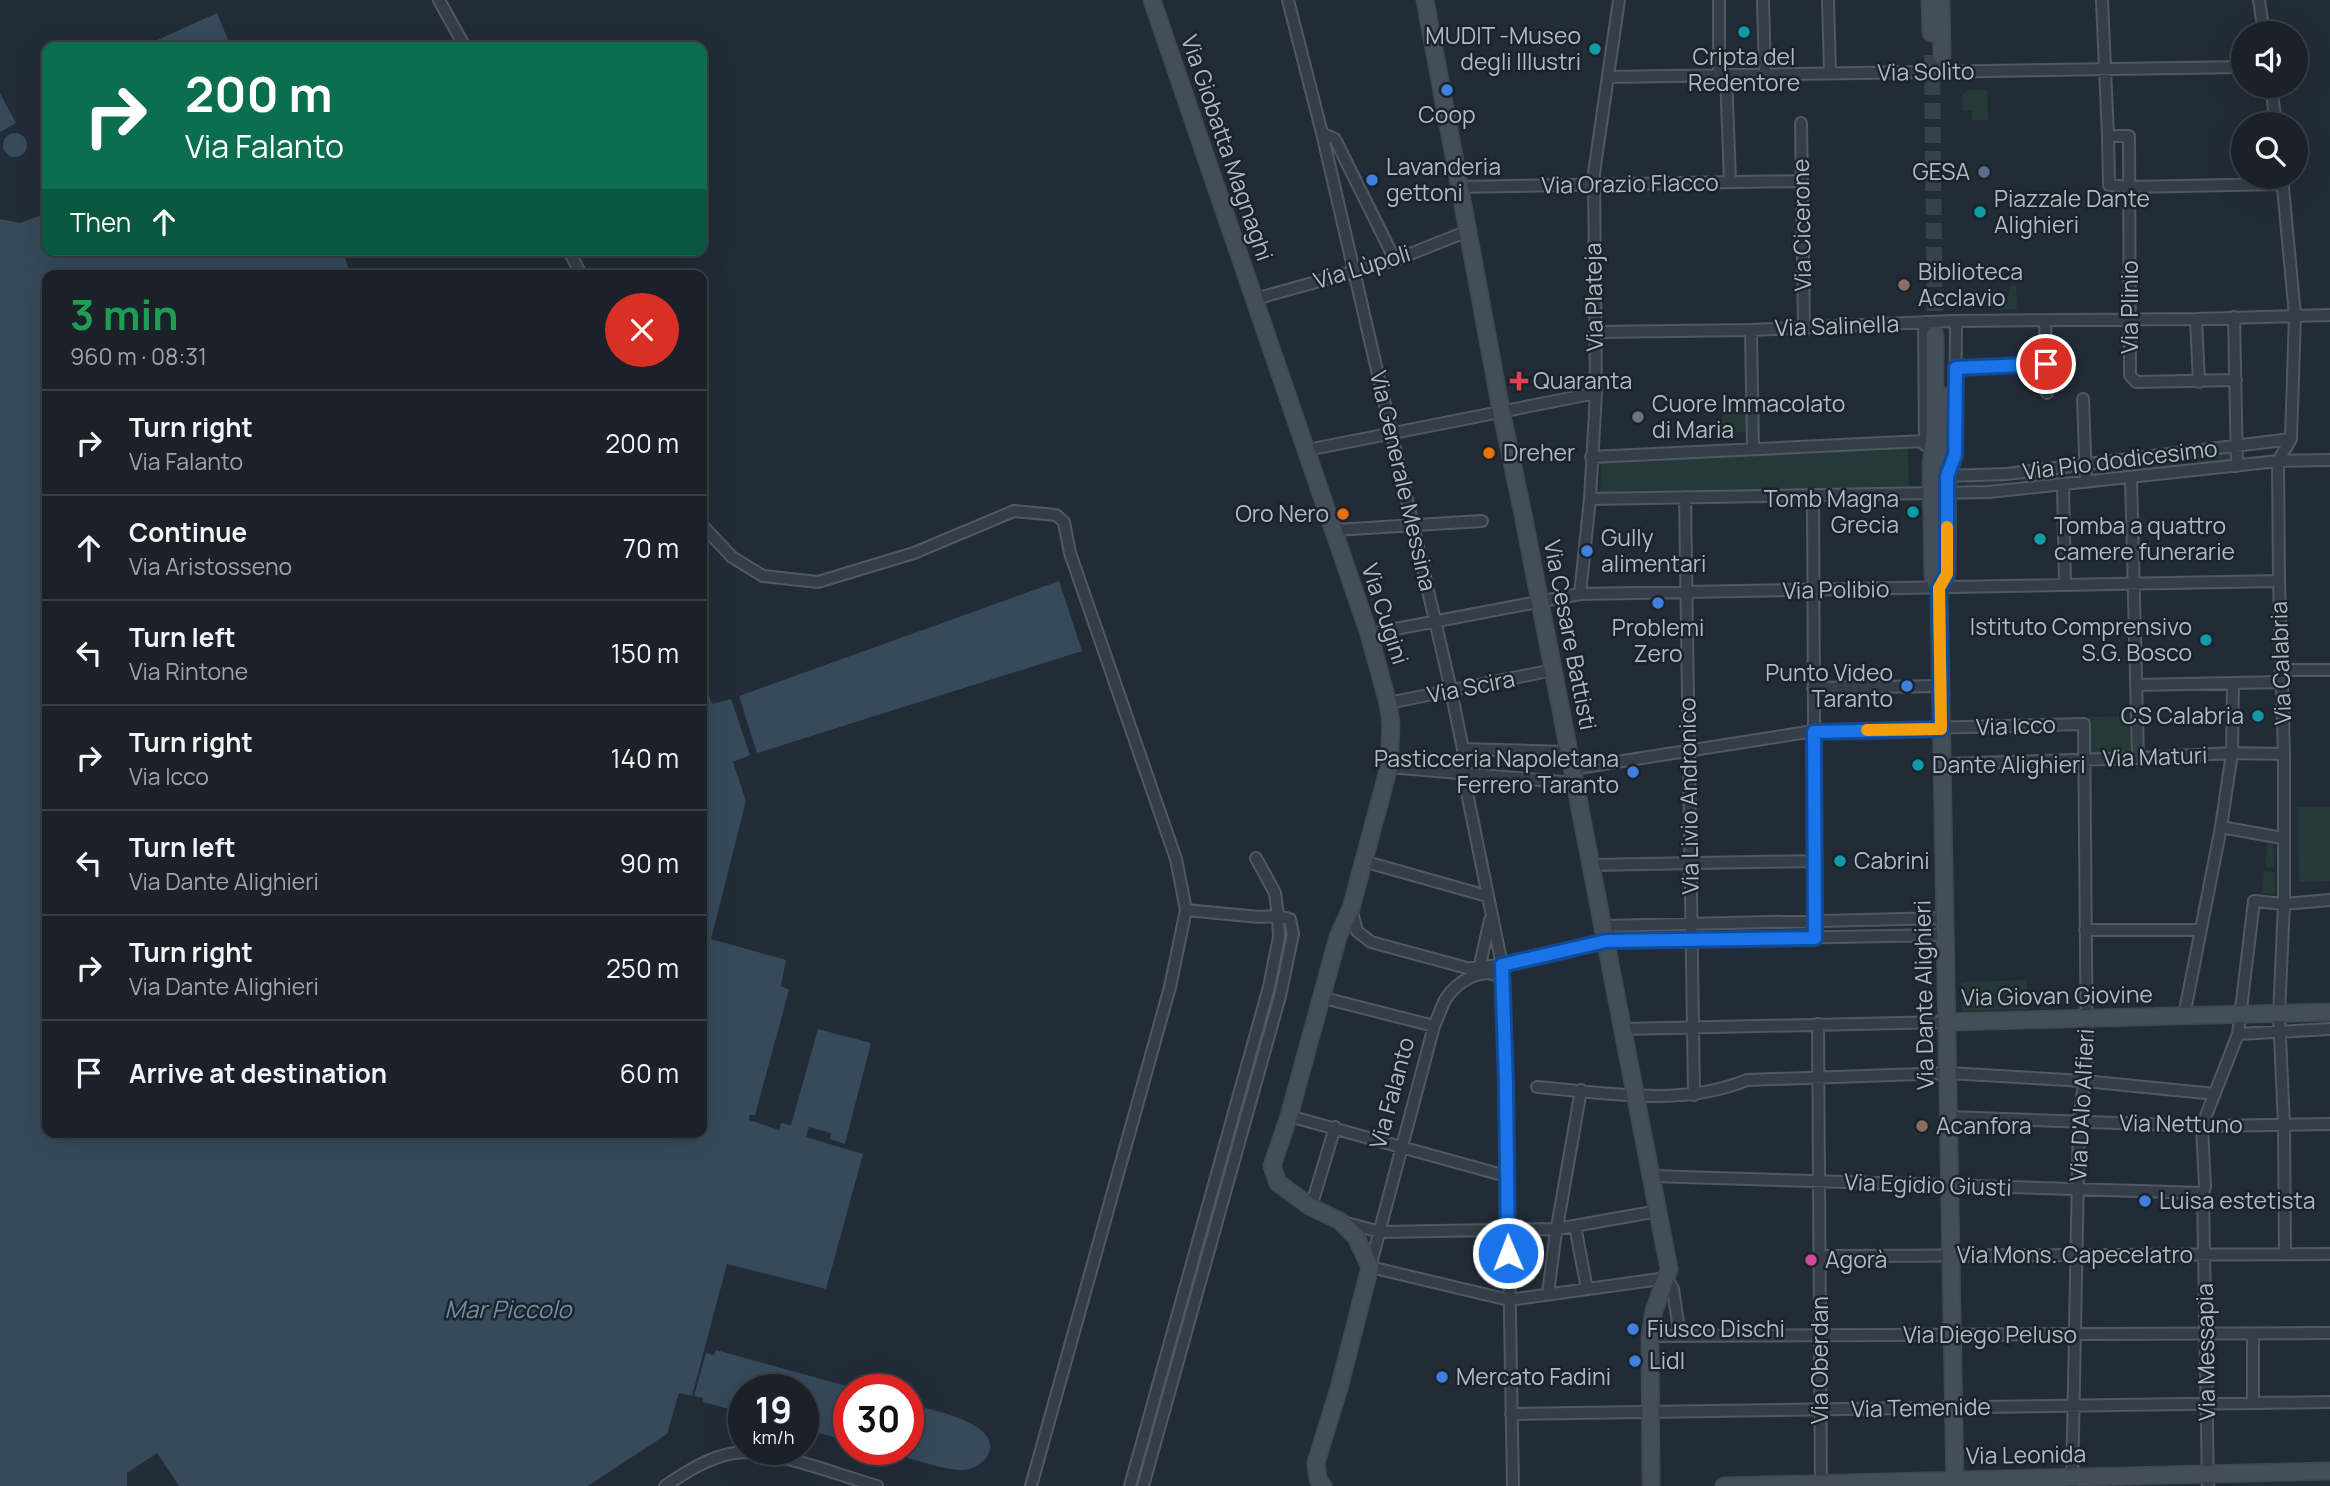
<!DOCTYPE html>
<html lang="en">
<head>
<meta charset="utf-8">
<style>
  body { margin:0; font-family:Manrope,sans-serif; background:#232930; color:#f1f3f6; height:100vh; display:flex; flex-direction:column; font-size:26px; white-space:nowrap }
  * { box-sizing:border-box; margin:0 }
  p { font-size:23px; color:#9fa3a8 }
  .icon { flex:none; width:38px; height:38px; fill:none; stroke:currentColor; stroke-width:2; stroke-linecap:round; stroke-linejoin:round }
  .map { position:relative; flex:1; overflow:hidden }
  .side { position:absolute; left:42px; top:270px; width:665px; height:868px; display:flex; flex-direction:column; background:#1a2128; border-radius:14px; box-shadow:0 7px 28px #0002,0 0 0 2px #383e45 }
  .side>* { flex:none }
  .banner { position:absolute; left:42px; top:42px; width:665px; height:214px; border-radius:14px; box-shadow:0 7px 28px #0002,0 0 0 2px #383e45; background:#0b6e4f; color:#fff; overflow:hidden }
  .tools { position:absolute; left:2231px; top:21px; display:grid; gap:14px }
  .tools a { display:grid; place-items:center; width:77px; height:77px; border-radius:50%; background:#1a2128; box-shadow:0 7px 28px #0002,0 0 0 2px #383e45; font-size:35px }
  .speed { position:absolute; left:728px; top:1374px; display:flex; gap:14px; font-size:35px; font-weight:700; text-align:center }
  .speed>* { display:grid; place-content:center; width:91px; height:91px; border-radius:50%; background:#1a2128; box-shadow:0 7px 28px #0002,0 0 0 2px #383e45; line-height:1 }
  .speed small { font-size:18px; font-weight:400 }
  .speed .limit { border:10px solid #d22; background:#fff; color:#111 }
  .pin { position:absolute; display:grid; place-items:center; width:60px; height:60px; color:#fff; margin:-30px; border:4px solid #fff; border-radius:50%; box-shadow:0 2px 7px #0007 }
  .me { position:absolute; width:77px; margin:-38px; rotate:359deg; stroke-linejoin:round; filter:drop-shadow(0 0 5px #0008) }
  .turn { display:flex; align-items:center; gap:24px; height:147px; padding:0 28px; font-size:32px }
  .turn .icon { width:91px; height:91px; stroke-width:2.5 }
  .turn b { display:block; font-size:49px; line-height:60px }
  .then { display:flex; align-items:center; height:66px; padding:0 28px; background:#0003; gap:14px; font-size:26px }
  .round { display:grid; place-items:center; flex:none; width:74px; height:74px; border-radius:37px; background:#232930 }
  .head { display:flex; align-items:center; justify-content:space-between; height:119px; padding:0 28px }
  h1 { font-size:42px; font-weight:700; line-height:52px; color:#1e9e55 }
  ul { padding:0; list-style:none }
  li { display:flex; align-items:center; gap:21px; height:105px; padding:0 28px; border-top:2px solid #383e45 }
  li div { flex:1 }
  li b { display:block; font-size:26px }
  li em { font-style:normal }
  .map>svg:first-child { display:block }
  .green { fill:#253938 }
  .water { fill:#364a5c }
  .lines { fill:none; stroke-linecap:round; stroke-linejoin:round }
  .secondary-tunnel { stroke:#37414b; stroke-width:16; stroke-dasharray:16 8; stroke-linecap:butt }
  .street-casing { stroke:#505961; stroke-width:14 }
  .secondary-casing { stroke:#3f4750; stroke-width:19 }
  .street { stroke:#353e47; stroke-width:10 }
  .secondary { stroke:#434e59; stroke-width:16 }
  .route-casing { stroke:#114b97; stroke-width:18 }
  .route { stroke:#1a73e8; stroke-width:12 }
  .slow { stroke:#f59e0b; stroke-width:12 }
  .culture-dot { fill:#0f9aa8; stroke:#1b232b; stroke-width:2.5 }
  .shop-dot { fill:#3f7fe0; stroke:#1b232b; stroke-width:2.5 }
  .service-dot { fill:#5c6f8a; stroke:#1b232b; stroke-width:2.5 }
  .education-dot { fill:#8d6e63; stroke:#1b232b; stroke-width:2.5 }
  .health-dot { fill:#e0444e; stroke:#1b232b; stroke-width:2.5 }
  .worship-dot { fill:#6b7280; stroke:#1b232b; stroke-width:2.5 }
  .food-dot { fill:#e8710a; stroke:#1b232b; stroke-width:2.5 }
  .hotel-dot { fill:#d1479c; stroke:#1b232b; stroke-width:2.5 }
  .labels { text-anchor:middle; stroke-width:5; stroke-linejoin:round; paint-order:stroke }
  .poi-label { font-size:23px; fill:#b0b9c3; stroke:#1b232b; text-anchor:start }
  .street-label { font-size:23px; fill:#b0b9c3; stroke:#1b232b }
  .water-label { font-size:24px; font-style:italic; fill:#728da5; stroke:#1b232b }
</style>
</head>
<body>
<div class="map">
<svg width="2330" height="1486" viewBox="0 0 2330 1486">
  <rect width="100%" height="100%" fill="#222c36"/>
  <path class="green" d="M1970 90H1987L1988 120H1972V111H1963L1962 94Z
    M2016 285 2017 309 1997 310 2007 302 2010 286Z
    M1721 402 1749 404 1750 432 1723 433Z
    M1908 446 1909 486 1600 495 1601 461Z
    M2228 451 2231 457 2228 460 2197 463 2193 457 2194 455Z
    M2179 457V463L2175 466 2106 474H2102L2098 469V467Z
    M2067 471 2068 479 2021 484 2023 476Z
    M2004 478 2005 486 1966 489 1967 479Z
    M2131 716 2130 752 2092 753 2089 717Z
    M2298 807H2330V881L2299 882Z
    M2268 840H2273L2274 867H2265Z
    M2264 871 2275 872V894L2262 893Z
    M2027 980 2028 1009 1962 1011 1961 982Z"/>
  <path class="water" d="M217 13 231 47H155L153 42Z
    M0 93 16 123 0 132Z
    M3 145a12 12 0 1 1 24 0a12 12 0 1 1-24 0Z
    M47 213V250H342L351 275H47V1132H702V675L712 704 731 699 750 755 733 762 746 801 711 939 786 960 781 986 789 990 755 1115H750L749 1120 779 1130 781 1123 791 1125 818 1029 871 1043 845 1144 830 1139 831 1133 809 1127 806 1137 863 1154 826 1289 727 1264 692 1396 679 1393 667 1434 588 1486H179L157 1453 127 1473V1486H0V219L20 223Z
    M1059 581 1082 651 757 753 739 696Z
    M716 1350 857 1389 849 1390V1441L803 1429V1390H744V1413L703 1402V1398L694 1396 706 1353 714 1355Z
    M908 1404C927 1409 1010 1423 986 1458 981 1465 971 1470 963 1470 945 1471 897 1454 878 1449H908Z"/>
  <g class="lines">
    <path class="secondary-tunnel" d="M1932 55 1935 335"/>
    <g class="street-casing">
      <path id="street" d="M439 0 465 47
        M1288 0 1322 133 1449 681 1463 749V773L1502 965 1506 1084 1513 1486
        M1763 0 1765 74
        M1828 0 1830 72
        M2102 0 2108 136H2129L2130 375 2136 382 2236 380
        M2259 0 2264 33
        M1726 74 1730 181
        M1719 75V0
        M1608 77 2244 67
        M2271 86 2276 124
        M1801 123 1804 327
        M1322 133 1335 139 1395 260
        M2108 136 2109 185 2129 187 2282 184
        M2282 177 2295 315 2291 439 2278 461 2279 581 2284 754V904L2279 1015 2284 1125 2285 1254
        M1459 187 1801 181
        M569 250 581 275
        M1255 299 1395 260 1468 231
        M2234 317 2237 466
        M2196 319 2199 382
        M2045 320 2047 393
        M1924 322 1925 445
        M1751 330 1753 448
        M1595 332 1751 330 1951 321 2196 319 2330 315
        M1956 368 2046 364
        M2083 399 2086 482
        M1307 450 1596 393
        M1591 457 1924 441
        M1950 465 1955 455 1956 321
        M1947 476 2007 474 2291 439
        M2131 477 2138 758
        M2063 484 2065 585
        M1813 496 1815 938
        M1685 497 1694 1095
        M1590 499 1989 492 2278 461 2330 460
        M702 525 732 557 763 576 818 582 914 553 1014 511 1056 515 1064 522 1070 553 1176 859 1186 910 1170 987 1031 1486
        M1334 530 1482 521
        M1580 594 1590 499 1596 393 1594 173 1619 0
        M1369 634 1580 594 2279 581
        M2281 670H2330
        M2136 685 2282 682
        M1813 688 1941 686
        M1388 703 1553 670
        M1463 749 1569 752
        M1943 764 2138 758 2232 753 2284 754
        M1389 767 1575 783
        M1572 769 1814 731 2084 724 2087 1062 2079 1121 2072 1486
        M2221 827 2282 838
        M1363 861 1487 896
        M1591 865 1814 861
        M1351 908 1357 931 1371 942 1467 968 1502 965 1606 941 1945 935
        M1186 910 1259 917 1278 916 1275 893 1256 858
        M1603 926 1945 918
        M2085 930H2200
        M1479 969 1490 920
        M1502 979C1484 964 1456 982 1445 1000 1441 1008 1438 1017 1434 1026L1370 1267 1509 1300 1667 1278 1673 1289 1680 1336
        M1320 997 1434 1026
        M2184 1016 2221 827 2232 753 2233 683
        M1818 1024 1821 1486
        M1623 1029 1947 1022
        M2238 1034 2330 1029
        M1537 1087C1607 1093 1681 1107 1747 1080L1948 1073 2084 1081 2215 1094
        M1289 1116 1506 1176
        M1948 1117 2202 1126 2330 1124
        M1652 1176 2203 1193
        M1311 1207 1335 1127
        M1343 1222 1380 1232 1557 1229 1658 1211
        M1575 1226 1587 1289
        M1819 1256 2330 1254
        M1548 1294 1555 1239 1581 1090
        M2253 1334V1403
        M1650 1336 2330 1333
        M1511 1414 2330 1402
        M665 1486C686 1472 709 1457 734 1453 768 1447 841 1476 877 1486
        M1130 1486 1269 987 1279 937 1278 916 1290 919 1293 934 1280 996 1143 1486
        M2208 1486 2203 1193 2205 1187 2202 1126 2238 1034 2254 901 2284 904 2330 900"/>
    </g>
    <g class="secondary-casing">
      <path id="secondary" d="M1152 0 1369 634 1388 703 1391 724 1389 767 1351 908 1338 937 1289 1116 1272 1166 1278 1183 1311 1207 1340 1221 1356 1237 1370 1267 1339 1388 1316 1463 1318 1479 1323 1486
        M1425 0 1501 410 1523 514 1669 1269 1654 1311 1650 1336 1651 1486
        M1930 0 1931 33
        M1941 0 1942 55
        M1935 335V430L1931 466 1933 576 1939 588 1955 1486
        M1939 588 1947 574 1948 471 1945 396
        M1947 1022 2330 1012
        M1724 1486 2330 1471"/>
    </g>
    <use href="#street" class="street"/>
    <use href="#secondary" class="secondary"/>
  </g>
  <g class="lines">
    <g class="route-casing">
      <path id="route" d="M1508 1253 1506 1084 1502 965 1606 941 1815 938 1814 732 1941 729 1939 588 1947 574V476L1955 455 1956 368 2046 364"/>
    </g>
    <use href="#route" class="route"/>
    <path class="slow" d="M1867 730 1941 729 1939 588 1947 574V527"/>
  </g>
  <g class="culture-dot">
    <circle cx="1744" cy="32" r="7"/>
    <circle cx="1595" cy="49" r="7"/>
    <circle cx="1980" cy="212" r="7"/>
    <circle cx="1913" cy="512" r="7"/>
    <circle cx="2040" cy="539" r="7"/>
    <circle cx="2206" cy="640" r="7"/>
    <circle cx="2258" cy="716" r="7"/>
    <circle cx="1918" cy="765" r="7"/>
    <circle cx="1840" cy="861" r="7"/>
  </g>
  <g class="shop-dot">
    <circle cx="1447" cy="90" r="7"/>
    <circle cx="1372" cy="180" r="7"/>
    <circle cx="1587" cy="551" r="7"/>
    <circle cx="1658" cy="603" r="7"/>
    <circle cx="1907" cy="686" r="7"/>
    <circle cx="1633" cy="772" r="7"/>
    <circle cx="2145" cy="1201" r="7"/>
    <circle cx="1633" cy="1329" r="7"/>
    <circle cx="1635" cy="1361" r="7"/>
    <circle cx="1442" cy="1377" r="7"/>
  </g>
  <circle class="service-dot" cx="1984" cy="172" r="7"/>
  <g class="education-dot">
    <circle cx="1904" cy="285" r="7"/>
    <circle cx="1922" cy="1126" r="7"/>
  </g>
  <path class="health-dot" d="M1515.5 370.5h7v7h7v7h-7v7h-7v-7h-7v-7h7z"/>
  <circle class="worship-dot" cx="1638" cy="417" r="7"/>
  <g class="food-dot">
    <circle cx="1489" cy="453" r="7"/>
    <circle cx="1343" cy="514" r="7"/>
  </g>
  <circle class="hotel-dot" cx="1811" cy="1260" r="7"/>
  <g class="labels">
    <g class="poi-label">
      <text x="1581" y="44" text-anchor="end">MUDIT -Museo<tspan x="1581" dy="26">degli Illustri</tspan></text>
      <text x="1744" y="65" text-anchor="middle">Cripta del<tspan x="1744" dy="26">Redentore</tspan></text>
      <text x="1447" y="123" text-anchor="middle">Coop</text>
      <text x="1386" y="175">Lavanderia<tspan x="1386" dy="26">gettoni</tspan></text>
      <text x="1970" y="180" text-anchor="end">GESA</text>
      <text x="1994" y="207">Piazzale Dante<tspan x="1994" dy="26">Alighieri</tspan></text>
      <text x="1918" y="280">Biblioteca<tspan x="1918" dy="26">Acclavio</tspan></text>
      <text x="1533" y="389">Quaranta</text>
      <text x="1652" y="412">Cuore Immacolato<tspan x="1652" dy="26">di Maria</tspan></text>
      <text x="1503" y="461">Dreher</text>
      <text x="1899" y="507" text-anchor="end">Tomb Magna<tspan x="1899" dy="26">Grecia</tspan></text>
      <text x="1329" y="522" text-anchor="end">Oro Nero</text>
      <text x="2054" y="534">Tomba a quattro<tspan x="2054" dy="26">camere funerarie</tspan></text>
      <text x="1601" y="546">Gully<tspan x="1601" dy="26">alimentari</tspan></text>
      <text x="2192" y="635" text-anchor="end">Istituto Comprensivo<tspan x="2192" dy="26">S.G. Bosco</tspan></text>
      <text x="1658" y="636" text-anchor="middle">Problemi<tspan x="1658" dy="26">Zero</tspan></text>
      <text x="1893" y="681" text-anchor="end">Punto Video<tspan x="1893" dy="26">Taranto</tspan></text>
      <text x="2244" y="724" text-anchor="end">CS Calabria</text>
      <text x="1619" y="767" text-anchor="end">Pasticceria Napoletana<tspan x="1619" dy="26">Ferrero Taranto</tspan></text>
      <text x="1932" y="773">Dante Alighieri</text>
      <text x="1854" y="869">Cabrini</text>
      <text x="1936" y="1134">Acanfora</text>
      <text x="2159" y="1209">Luisa estetista</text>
      <text x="1825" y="1268">Agorà</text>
      <text x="1647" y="1337">Fiusco Dischi</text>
      <text x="1649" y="1369">Lidl</text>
      <text x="1456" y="1385">Mercato Fadini</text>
    </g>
    <g class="street-label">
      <text transform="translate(1926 72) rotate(-1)" y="8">Via Solìto</text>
      <text transform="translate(1227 148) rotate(71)" y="8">Via Giobatta Magnaghi</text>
      <text transform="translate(1630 184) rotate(-1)" y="8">Via Orazio Flacco</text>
      <text transform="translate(1802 225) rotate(-91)" y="8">Via Cicerone</text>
      <text transform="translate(1362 267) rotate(-17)" y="8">Via Lùpoli</text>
      <text transform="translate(1594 297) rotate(-91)" y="8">Via Plateja</text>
      <text transform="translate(2130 307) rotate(-90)" y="8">Via Plinio</text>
      <text transform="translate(1837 326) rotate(-2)" y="8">Via Salinella</text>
      <text transform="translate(2120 460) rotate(-7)" y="8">Via Pio dodicesimo</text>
      <text transform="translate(1403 481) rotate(77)" y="8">Via Generale Messina</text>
      <text transform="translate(1836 590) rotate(-1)" y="8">Via Polibio</text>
      <text transform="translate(1385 614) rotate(72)" y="8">Via Cugini</text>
      <text transform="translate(1570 635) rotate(79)" y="8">Via Cesare Battisti</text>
      <text transform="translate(2281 663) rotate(-92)" y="8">Via Calabria</text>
      <text transform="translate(1471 687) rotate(-11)" y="8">Via Scira</text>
      <text transform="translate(2016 726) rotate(-2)" y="8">Via Icco</text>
      <text transform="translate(2155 757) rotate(-2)" y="8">Via Maturi</text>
      <text transform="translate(1689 796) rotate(-91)" y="8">Via Livio Andronico</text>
      <text transform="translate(1924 995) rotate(-91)" y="8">Via Dante Alighieri</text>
      <text transform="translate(2057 996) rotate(-1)" y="8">Via Giovan Giovine</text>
      <text transform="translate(1392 1093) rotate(-75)" y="8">Via Falanto</text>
      <text transform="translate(2082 1105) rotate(-87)" y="8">Via D'Alo Alfieri</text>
      <text transform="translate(2181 1124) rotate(1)" y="8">Via Nettuno</text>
      <text transform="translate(1928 1185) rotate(2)" y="8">Via Egidio Giusti</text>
      <text x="2075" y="1263">Via Mons. Capecelatro</text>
      <text x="1990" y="1343">Via Diego Peluso</text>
      <text transform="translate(2206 1352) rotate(-91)" y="8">Via Messapia</text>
      <text transform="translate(1820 1360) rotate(-90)" y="8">Via Oberdan</text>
      <text transform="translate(1921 1408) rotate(-1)" y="8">Via Temenide</text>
      <text transform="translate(2026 1455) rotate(-1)" y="8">Via Leonida</text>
    </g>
    <g class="water-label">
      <text x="508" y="1318">Mar Piccolo</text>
    </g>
  </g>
</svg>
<div class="tools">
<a><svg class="icon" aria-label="sound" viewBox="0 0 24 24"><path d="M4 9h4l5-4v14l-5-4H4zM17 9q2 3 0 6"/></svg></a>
<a><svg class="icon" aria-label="search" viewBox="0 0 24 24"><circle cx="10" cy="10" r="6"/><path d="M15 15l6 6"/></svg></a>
</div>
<div class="speed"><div>19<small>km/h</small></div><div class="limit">30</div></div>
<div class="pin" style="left:2046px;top:364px;background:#d93025"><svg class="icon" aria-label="arrive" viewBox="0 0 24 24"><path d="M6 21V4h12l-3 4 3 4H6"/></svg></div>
<svg class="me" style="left:1508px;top:1253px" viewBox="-20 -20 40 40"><circle r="17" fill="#1a73e8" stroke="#fff" stroke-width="3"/><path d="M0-11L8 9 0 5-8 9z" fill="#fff"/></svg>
<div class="banner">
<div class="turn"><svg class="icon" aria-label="right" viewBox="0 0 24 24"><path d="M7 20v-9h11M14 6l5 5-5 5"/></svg><div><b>200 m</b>Via Falanto</div></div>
<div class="then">Then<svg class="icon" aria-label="ahead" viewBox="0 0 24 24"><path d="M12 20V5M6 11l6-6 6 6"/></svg></div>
</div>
<section class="side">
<div class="head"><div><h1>3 min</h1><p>960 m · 08:31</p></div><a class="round" style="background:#d93025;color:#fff"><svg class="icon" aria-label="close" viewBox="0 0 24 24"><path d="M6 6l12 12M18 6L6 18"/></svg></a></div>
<ul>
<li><svg class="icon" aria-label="right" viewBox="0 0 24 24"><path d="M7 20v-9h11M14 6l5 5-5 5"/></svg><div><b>Turn right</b><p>Via Falanto</p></div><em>200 m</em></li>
<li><svg class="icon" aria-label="ahead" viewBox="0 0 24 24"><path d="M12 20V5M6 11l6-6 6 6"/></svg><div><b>Continue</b><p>Via Aristosseno</p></div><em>70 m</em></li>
<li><svg class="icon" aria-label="left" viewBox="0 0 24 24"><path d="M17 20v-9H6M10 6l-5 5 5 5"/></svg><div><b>Turn left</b><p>Via Rintone</p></div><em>150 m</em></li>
<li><svg class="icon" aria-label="right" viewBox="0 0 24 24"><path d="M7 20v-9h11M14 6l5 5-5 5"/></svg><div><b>Turn right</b><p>Via Icco</p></div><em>140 m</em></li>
<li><svg class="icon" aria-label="left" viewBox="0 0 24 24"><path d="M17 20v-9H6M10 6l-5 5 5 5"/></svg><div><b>Turn left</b><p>Via Dante Alighieri</p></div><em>90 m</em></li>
<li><svg class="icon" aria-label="right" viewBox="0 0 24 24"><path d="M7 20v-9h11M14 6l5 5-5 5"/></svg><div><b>Turn right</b><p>Via Dante Alighieri</p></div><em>250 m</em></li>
<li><svg class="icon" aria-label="arrive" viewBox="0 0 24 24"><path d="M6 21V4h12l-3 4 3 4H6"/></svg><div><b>Arrive at destination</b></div><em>60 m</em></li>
</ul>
</section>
</div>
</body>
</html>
